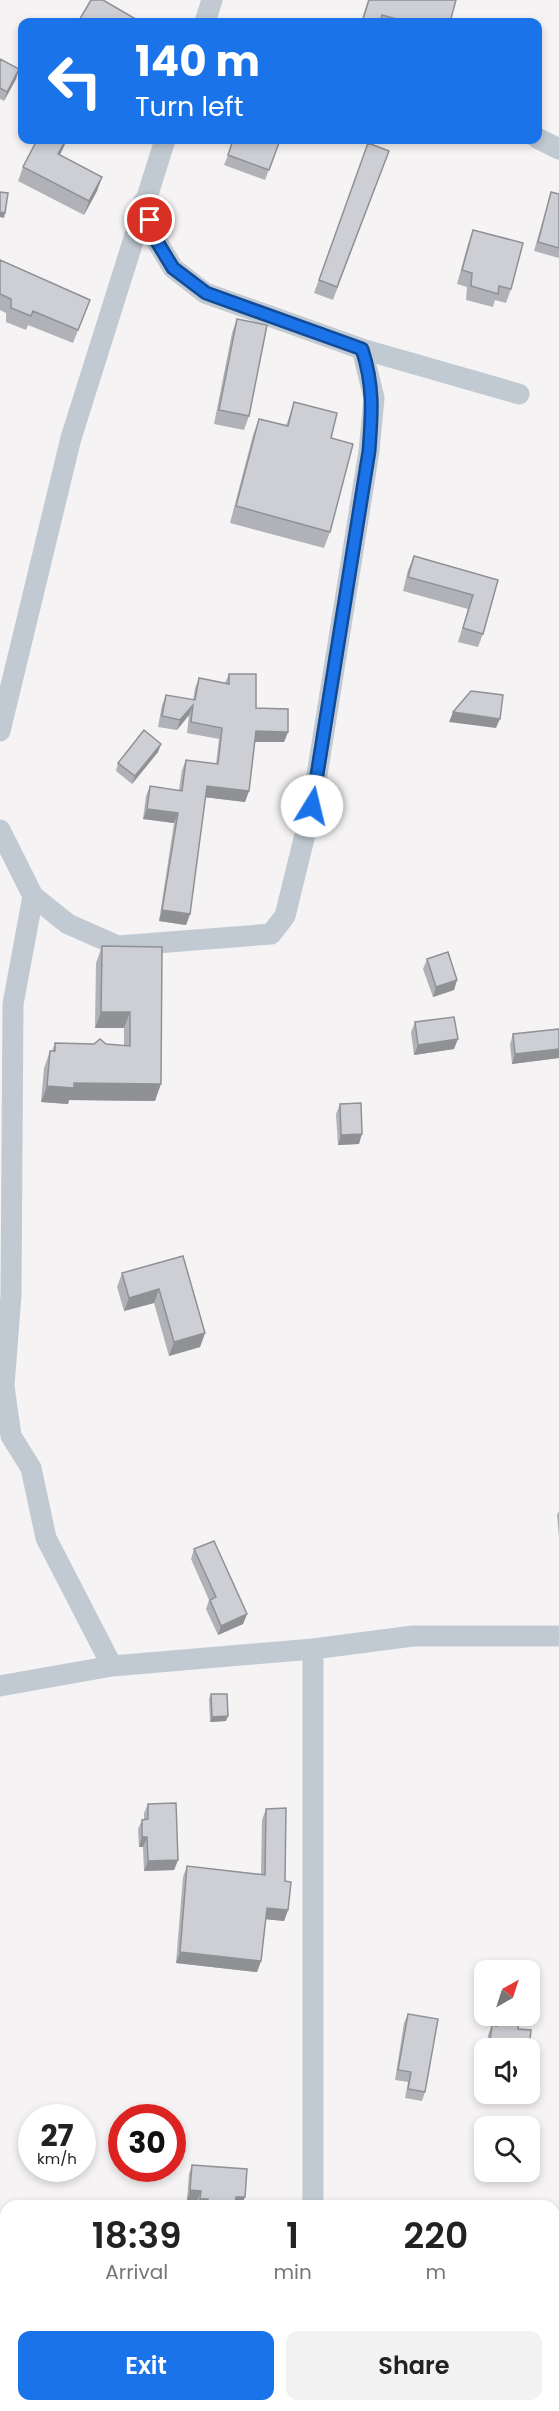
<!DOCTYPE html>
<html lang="en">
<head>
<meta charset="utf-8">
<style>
  body { margin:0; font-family:Poppins,sans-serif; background:#f2f2f2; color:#222; height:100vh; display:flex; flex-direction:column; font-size:22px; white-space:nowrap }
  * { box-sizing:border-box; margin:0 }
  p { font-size:20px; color:#767676 }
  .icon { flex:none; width:33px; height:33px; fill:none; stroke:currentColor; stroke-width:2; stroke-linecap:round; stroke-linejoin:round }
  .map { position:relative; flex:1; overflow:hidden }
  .panel { position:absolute; left:0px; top:2200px; width:560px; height:212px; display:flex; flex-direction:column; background:#fff; border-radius:18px 18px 0 0; box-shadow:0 3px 9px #0003 }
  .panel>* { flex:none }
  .top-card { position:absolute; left:18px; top:18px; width:524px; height:126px; border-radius:12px; box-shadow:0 3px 9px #0003; background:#1a73e8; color:#fff; overflow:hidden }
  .needle { width:39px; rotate:39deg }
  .buttons { position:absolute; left:474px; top:1960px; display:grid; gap:12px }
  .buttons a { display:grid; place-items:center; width:66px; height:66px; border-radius:12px; background:#fff; box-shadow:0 3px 9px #0003; font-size:30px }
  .speed { position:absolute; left:18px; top:2104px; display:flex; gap:12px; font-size:30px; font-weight:700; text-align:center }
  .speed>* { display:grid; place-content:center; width:78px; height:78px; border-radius:50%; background:#fff; box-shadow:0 3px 9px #0003; line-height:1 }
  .speed small { font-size:15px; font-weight:400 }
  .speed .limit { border:9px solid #d22; background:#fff; color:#111 }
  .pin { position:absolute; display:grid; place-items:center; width:51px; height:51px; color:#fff; margin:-26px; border:3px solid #fff; border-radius:50%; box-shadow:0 2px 6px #0007 }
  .me { position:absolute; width:66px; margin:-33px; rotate:9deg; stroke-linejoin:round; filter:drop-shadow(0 0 4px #0008) }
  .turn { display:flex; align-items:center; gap:21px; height:126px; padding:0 18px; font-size:27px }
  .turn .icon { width:78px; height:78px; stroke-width:2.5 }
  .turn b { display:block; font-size:42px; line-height:51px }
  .eta { display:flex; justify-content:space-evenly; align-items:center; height:102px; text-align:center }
  .eta b { font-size:36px; font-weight:600; line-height:42px }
  .button { display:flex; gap:12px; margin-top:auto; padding:12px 18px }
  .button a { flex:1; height:69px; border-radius:12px; background:#1a73e8; color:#fff; font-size:24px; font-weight:600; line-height:69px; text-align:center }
  .button a+a { background:#f2f2f2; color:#222 }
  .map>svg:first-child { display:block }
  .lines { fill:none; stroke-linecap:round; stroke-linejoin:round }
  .street { stroke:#c1cad2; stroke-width:21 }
  .wall { fill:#b0b2b7 }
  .shaded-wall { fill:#909195 }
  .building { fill:#cdcfd5; stroke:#909195; stroke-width:1.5 }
  .route-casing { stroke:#114b97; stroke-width:15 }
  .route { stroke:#1a73e8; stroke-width:10 }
</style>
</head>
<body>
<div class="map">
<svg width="559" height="2411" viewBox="0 0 559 2411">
  <rect width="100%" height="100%" fill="#f5f3f3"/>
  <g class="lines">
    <path class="street" d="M205 22 212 0
      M537 138 559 149
      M144 201 156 240 173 268 205 293 362 349 519 394
      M0 731 71 438 165 140
      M0 830 33 896 13 1004 11 1295 4 1386 11 1436 31 1468 46 1538 112 1666
      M33 896 68 924 118 946 271 934 285 916 312 806 369 451 374 398 362 349
      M313 1649V2206
      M0 1686 112 1666 313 1649 413 1636H559
      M0 2389 6 2390
      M19 2406V2411
      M95 2406 131 2411
      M299 2411V2406"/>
  </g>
  <path class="wall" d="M368 0H456L450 22H361Z
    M0 59 19 69 16 79 4 101 0 99Z
    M37 140H67L60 155 102 177 97 191 84 215 18 181 23 167Z
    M280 140 265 180 224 165 228 155Z
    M368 143 389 151 333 300 314 293Z
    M551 192 559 194V258L534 251Z
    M473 230 511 289 506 303 495 300 493 307 466 300 467 287 457 284 468 244Z
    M0 260 90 300 73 343 28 325 26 330 6 322V313L0 310Z
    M237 319 249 416 244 430 214 424 232 333Z
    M294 402 331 438 330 532 324 548 230 523 253 435 259 419 286 426Z
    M414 556 498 580 483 634 478 647 458 642 468 609 403 591 408 570Z
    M229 674 256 708 288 732 284 742H255L249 791 245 802 205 797 190 914 186 925 159 921 174 823 143 819 146 796 150 786 179 790 182 770 186 760 216 764 219 739 187 733 189 715 177 730 158 727 162 705 166 695 193 700 195 688 199 678 225 683Z
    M161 744 158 752 132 784 116 771 118 763Z
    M102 946 162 947 155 1101 69 1100 68 1104 41 1102 44 1068 50 1051H52L55 1043 124 1045V1028H95L96 963Z
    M427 959 457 980 454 990 433 997 423 969Z
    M415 1022 454 1049 414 1055 411 1032Z
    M559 1029V1058L512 1064 510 1044 513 1034Z
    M340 1104 359 1144 338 1145 336 1114Z
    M183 1256 205 1333 200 1347 169 1356 154 1303 124 1311 117 1287 122 1273Z
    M559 1511V1537L557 1515Z
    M194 1549 247 1614 243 1624 218 1635 206 1609 209 1600 191 1559Z
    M211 1694 226 1721 210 1722 209 1699Z
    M148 1804 178 1860 174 1870 144 1871 143 1847H139L138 1829 142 1820 144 1819V1813Z
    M266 1809 285 1881 288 1910 284 1921 266 1919 261 1961 257 1972 176 1963 183 1877 187 1866 261 1874 262 1820Z
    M408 2014 425 2092 422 2101 405 2098 408 2082 395 2080 404 2023Z
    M498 2019 518 2029 529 2049H487L488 2035 492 2025 495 2026Z
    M192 2165 245 2197 241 2206H197V2201L187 2200 189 2174Z
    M6 2249V2267L1 2265Z
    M0 2309 6 2310V2359H5L2 2365H0Z"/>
  <path class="shaded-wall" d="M19 69 16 79 4 101 7 92Z
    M66 140H67L53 168 58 154Z
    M102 177 97 191 84 215 89 201Z
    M0 212 5 213 4 218 0 217Z
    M193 705 189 715 177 730 180 720Z
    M453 712 500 719 496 728 449 722Z
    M256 731 288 732 284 742H252Z
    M161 744 158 752 132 784 135 776Z
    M207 786 249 791 245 802 203 797Z
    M147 809 178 813 174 823 143 819Z
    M162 910 190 914 186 925 159 921Z
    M457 980 454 990 433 997 436 987Z
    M101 1012H130L124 1028H95Z
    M458 1039 454 1049 414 1055 418 1045Z
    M559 1049V1058L512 1064 515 1054Z
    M74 1083 161 1084 155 1101 69 1100 68 1104 41 1102 47 1086Z
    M362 1134 359 1144 338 1145 341 1135Z
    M159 1289 154 1303 124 1311 129 1298Z
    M205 1333 200 1347 169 1356 174 1342Z
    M247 1614 243 1624 218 1635 221 1626Z
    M228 1716 226 1721 210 1722 212 1717Z
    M142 1837H147L143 1847H139Z
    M178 1860 174 1870 144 1871 148 1861Z
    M267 1908 288 1910 284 1921 263 1919Z
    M180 1952 261 1961 257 1972 176 1963Z
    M190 2190 201 2191 197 2201 187 2200Z
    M236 2197H245L241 2206H233Z
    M200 2199H208L205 2206H197Z"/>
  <path class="building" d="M91 0H103L139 21 138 22H78Z
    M369 0H456L450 22H407L382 15 380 22H362Z
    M0 59 19 69 7 92 0 88Z
    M37 140H66L58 154 102 177 89 201 23 167Z
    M233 140H280L269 170 228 155Z
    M368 143 389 151 337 287 319 280Z
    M0 192 8 193 5 213 0 212Z
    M551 192 559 194V248L538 242Z
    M473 230 523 243 511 289 499 286 498 294 471 286 472 273 462 270Z
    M0 260 90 300 78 330 33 311 31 316 11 308V299L0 294Z
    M237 319 267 325 249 416 219 410Z
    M294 402 337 413 331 438 353 444 330 532 236 506 259 419 288 426Z
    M414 556 498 580 483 634 463 628 473 595 408 577Z
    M229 674H256V708L288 709V732L256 731 249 791 207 786 190 914 162 910 178 813 147 809 150 786 182 791 186 760 218 764 222 728 191 722 193 705 180 720 162 716 166 695 195 700 199 678 229 684Z
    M471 691 503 695 500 719 453 712Z
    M144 730 161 744 135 776 118 763Z
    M102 946 162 947 161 1084 74 1083V1088L47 1086 50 1051H55V1043L94 1044 100 1039 106 1044 130 1046V1012H101Z
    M448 952 457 980 436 987 427 959Z
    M454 1017 458 1039 418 1045 415 1022Z
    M559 1029V1049L515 1054 513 1034Z
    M361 1103 362 1134 341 1135 340 1104Z
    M183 1256 205 1333 174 1342 159 1289 129 1298 122 1273Z
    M214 1541 247 1614 221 1626 210 1600 216 1597 194 1549Z
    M211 1694H227L228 1716 212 1717Z
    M176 1803 178 1860 148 1861 147 1837H142V1820L148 1819V1804Z
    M286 1808 285 1881 291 1882 288 1910 267 1908 261 1961 180 1952 187 1866 265 1875 266 1809Z
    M408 2014 438 2019 425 2092 408 2089 411 2072 398 2070Z
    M498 2019 519 2021 518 2029 531 2030 529 2049H489L492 2025 497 2026Z
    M192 2165 247 2169 245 2197H236L235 2206H207L208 2199H200L201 2191 190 2190Z
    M526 2202 546 2205V2206H525Z
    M0 2309 6 2310V2356L0 2355Z
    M559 2311V2411H546L541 2410 543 2406H554V2372L555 2368H554V2329Z"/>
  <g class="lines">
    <g class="route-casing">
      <path id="route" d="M150 220 156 240 173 268 206 293 362 349C374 386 372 412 369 451L312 806"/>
    </g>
    <use href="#route" class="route"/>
  </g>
</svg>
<div class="buttons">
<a><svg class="needle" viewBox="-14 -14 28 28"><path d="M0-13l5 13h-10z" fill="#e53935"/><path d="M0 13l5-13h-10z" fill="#767676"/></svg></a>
<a><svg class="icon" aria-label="sound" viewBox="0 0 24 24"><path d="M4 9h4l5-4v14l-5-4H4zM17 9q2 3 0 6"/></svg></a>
<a><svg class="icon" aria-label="search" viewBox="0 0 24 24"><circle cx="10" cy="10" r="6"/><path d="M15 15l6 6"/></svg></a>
</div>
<div class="speed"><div>27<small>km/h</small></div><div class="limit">30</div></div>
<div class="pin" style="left:150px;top:220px;background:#d93025"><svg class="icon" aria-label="arrive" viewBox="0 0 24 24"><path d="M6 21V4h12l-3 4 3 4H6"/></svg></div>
<svg class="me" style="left:312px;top:806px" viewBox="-20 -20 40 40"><circle r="19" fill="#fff"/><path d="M0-13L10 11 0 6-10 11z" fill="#1a73e8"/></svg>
<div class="top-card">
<div class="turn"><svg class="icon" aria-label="left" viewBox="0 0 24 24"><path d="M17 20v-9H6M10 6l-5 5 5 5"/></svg><div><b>140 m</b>Turn left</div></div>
</div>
<section class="panel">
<div class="eta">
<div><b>18:39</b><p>Arrival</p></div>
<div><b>1</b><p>min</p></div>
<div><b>220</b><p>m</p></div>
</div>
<div class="button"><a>Exit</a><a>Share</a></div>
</section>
</div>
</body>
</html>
